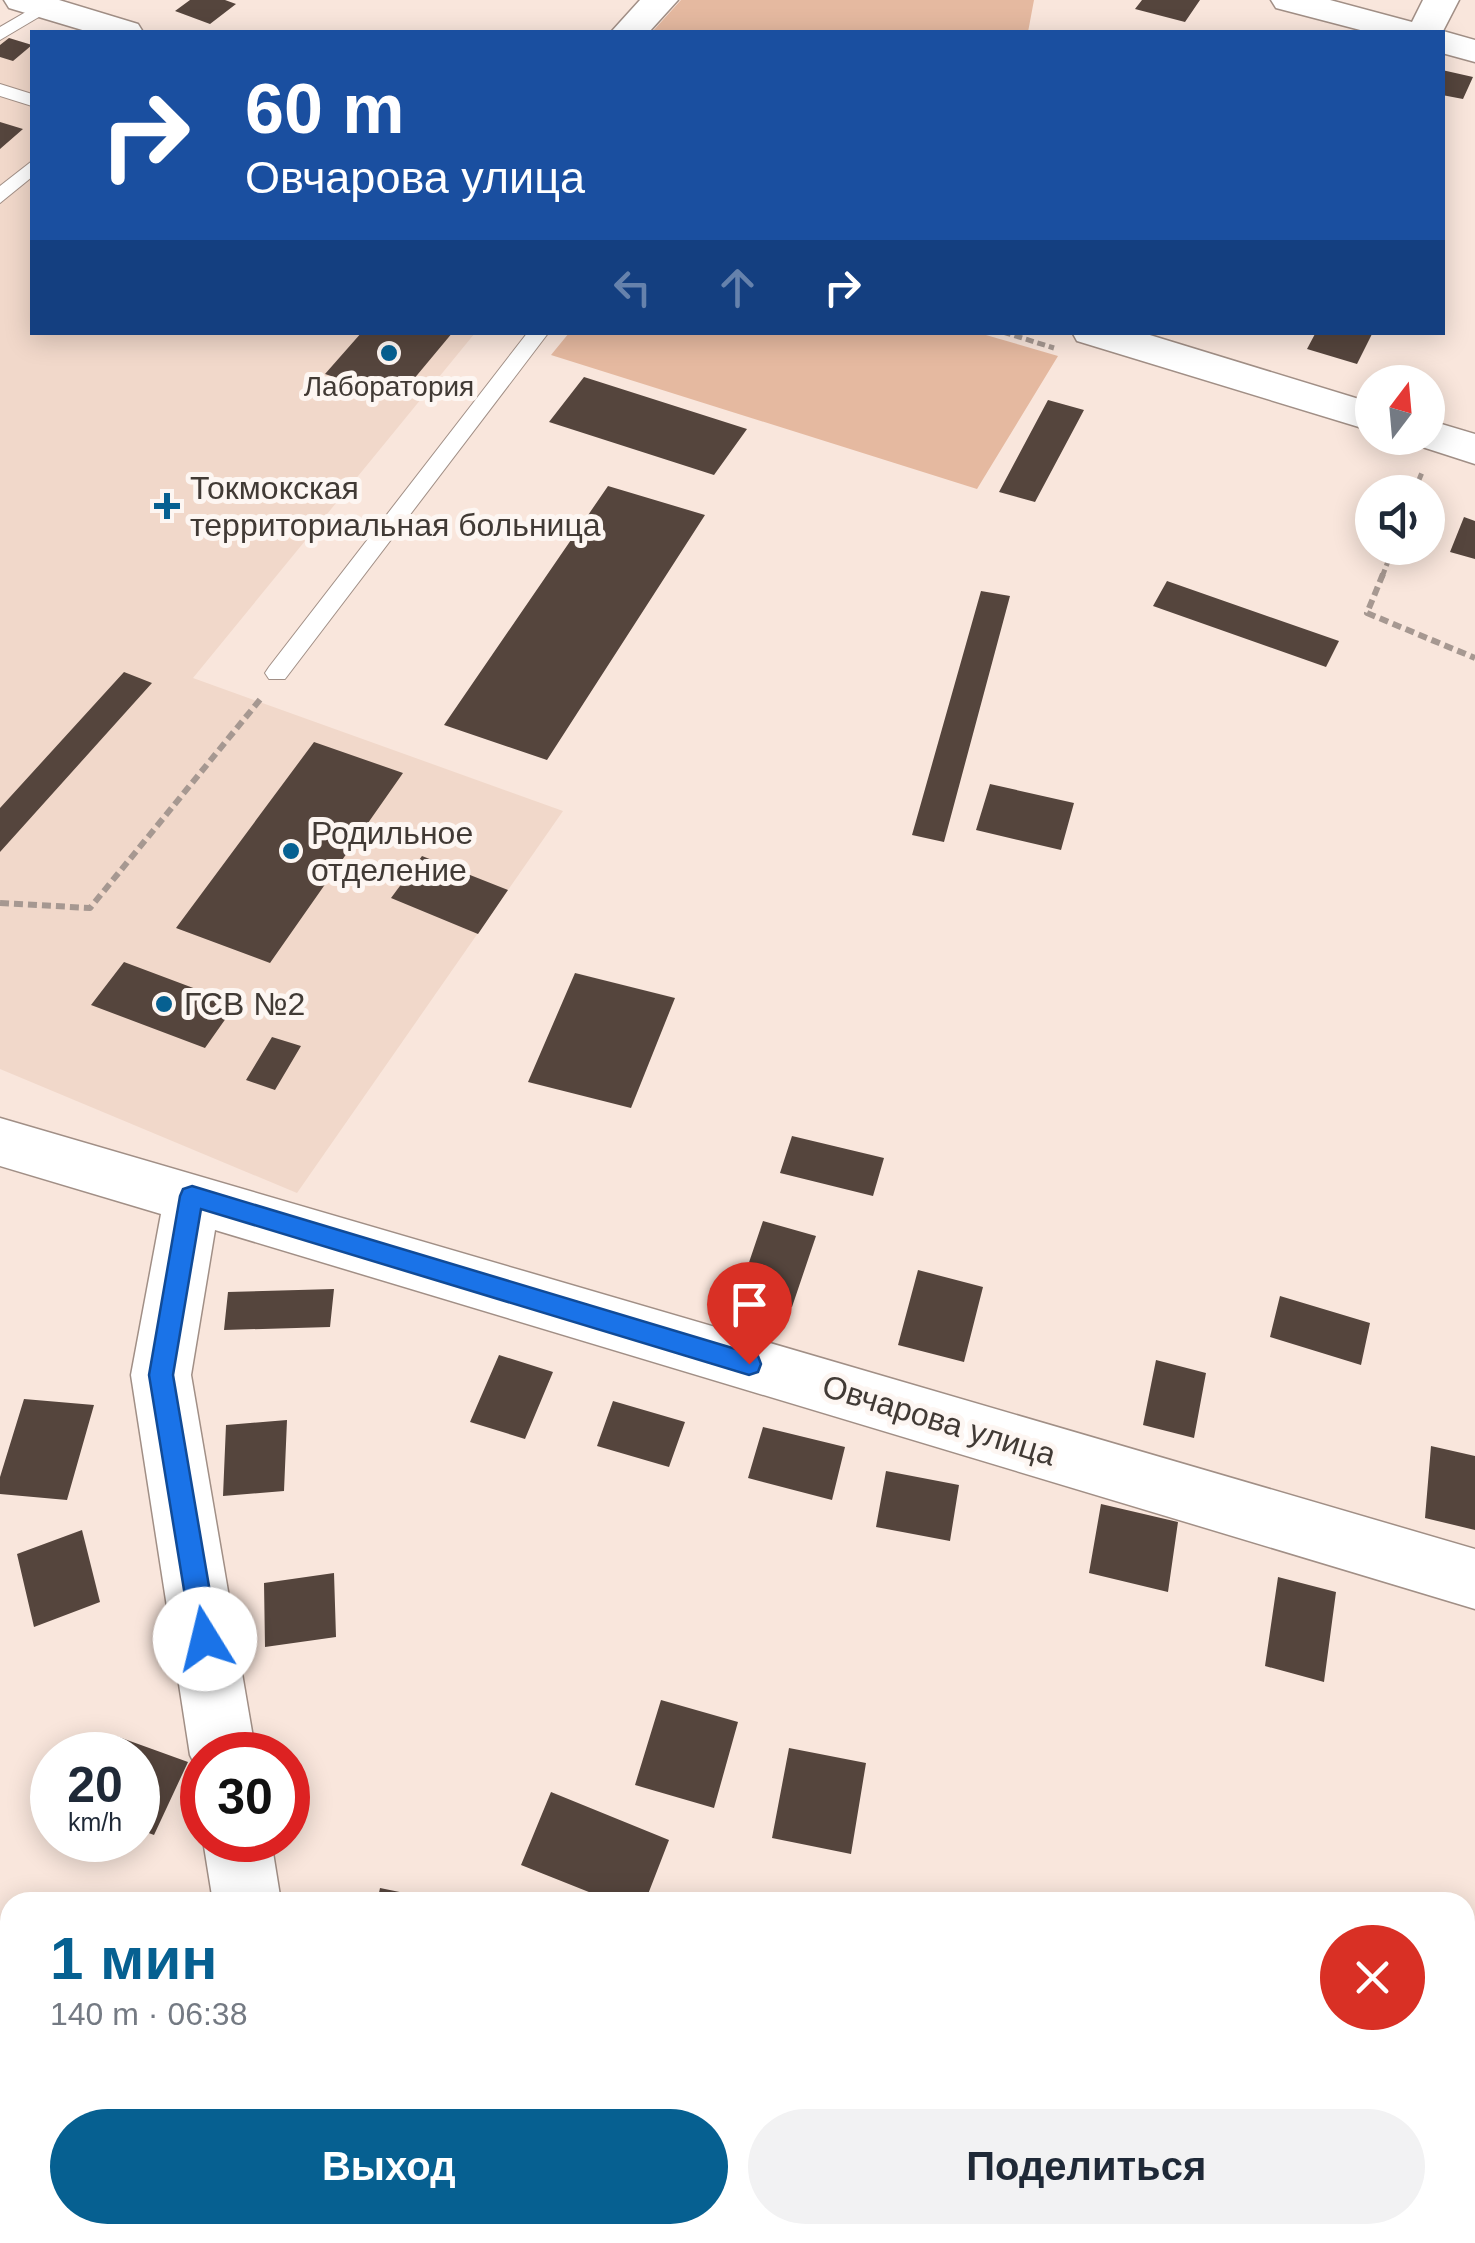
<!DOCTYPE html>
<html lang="ru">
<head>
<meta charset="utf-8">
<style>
  body { margin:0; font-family:Arial,sans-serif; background:#f2f2f3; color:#1f2937; height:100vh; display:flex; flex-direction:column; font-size:38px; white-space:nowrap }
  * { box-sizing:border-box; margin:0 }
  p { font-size:32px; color:#747a83 }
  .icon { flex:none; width:55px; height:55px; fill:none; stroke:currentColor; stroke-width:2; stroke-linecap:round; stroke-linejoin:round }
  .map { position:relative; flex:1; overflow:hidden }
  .sheet { position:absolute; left:0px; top:1892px; width:1475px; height:352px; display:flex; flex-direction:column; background:#fff; border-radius:30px 30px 0 0; box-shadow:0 5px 25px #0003 }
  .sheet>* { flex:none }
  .top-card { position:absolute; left:30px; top:30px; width:1415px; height:305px; border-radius:0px; box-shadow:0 5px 25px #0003; background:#1a4fa0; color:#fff; overflow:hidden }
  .needle { width:65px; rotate:16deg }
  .controls { position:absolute; left:1355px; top:365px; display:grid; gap:20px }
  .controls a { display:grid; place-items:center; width:90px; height:90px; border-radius:50%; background:#fff; box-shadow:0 5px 25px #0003; font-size:50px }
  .speed { position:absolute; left:30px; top:1732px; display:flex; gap:20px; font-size:50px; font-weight:700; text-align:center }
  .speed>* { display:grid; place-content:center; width:130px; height:130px; border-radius:50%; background:#fff; box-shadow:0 5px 25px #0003; line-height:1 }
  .speed small { font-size:25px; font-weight:400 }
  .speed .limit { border:15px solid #d22; background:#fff; color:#111 }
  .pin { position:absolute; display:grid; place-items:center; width:85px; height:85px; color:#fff; margin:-102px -42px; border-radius:50% 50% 50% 0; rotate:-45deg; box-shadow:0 0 10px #0007 }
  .pin .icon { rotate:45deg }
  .me { position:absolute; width:110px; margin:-55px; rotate:351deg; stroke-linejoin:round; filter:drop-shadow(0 0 8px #0008) }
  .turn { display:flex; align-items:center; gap:35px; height:210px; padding:0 50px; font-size:45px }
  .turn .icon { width:130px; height:130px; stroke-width:2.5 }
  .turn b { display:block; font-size:70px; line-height:85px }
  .lanes { display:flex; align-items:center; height:95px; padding:0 50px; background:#0003; justify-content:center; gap:50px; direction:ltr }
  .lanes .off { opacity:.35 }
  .round { display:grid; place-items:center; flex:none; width:105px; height:105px; border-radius:52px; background:#f2f2f3 }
  .headline { display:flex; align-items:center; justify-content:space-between; height:170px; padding:0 50px }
  h1 { font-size:60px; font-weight:700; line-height:75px; color:#066091 }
  .cta { display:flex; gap:20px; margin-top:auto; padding:20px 50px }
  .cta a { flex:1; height:115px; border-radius:60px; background:#066091; color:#fff; font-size:40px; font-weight:700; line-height:115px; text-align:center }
  .cta a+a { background:#f2f2f3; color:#1f2937 }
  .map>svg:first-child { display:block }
  .built { fill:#f1d8ca }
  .green { fill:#e5b9a0 }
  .building { fill:#55453d }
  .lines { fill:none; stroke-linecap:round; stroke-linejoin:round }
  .service-casing { stroke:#a18f86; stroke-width:2 }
  .minor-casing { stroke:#a18f86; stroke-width:3 }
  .secondary-casing { stroke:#a18f86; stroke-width:3 }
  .path-far1 { stroke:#a69891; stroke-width:5; stroke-dasharray:8 4; stroke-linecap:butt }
  .path { stroke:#a69891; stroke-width:6; stroke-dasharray:9 5; stroke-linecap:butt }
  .service { fill:#fff; fill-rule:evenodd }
  .minor { fill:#fff; fill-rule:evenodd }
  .secondary { fill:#fff; fill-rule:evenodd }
  .route { fill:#1a73e8; stroke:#114b97; stroke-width:2.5 }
  .poi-dot { fill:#066091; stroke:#fdf6f2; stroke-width:4 }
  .labels { text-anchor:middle; stroke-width:10; stroke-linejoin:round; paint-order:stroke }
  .far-poi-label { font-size:28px; fill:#413a35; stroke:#fdf6f2 }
  .poi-label { font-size:32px; fill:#413a35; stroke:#fdf6f2; text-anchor:start }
  .street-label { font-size:32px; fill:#413a35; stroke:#fdf6f2 }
</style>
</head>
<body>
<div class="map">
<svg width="1475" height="2243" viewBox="0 0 1475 2243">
  <rect width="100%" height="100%" fill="#f9e6dc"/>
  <path class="built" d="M0 35 32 45V332L475 333 193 678 563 811 297 1193 0 1069Z"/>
  <path class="green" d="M681 0H1034L1028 32H652Z
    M979 333 1058 356 977 489 551 355 569 333Z"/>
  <path class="building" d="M190 0H225L236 4 210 24 175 11Z
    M1142 0H1200L1185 22 1135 9Z
    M9 38 32 45 13 61 0 57V45Z
    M1442 70 1473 77 1463 99 1442 95Z
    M0 122 23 129 0 149Z
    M362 332H453L398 398 325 374Z
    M1316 332H1373L1357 364 1307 349Z
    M584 377 747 429 714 475 549 422Z
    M1048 400 1084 410 1035 502 999 492Z
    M608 486 705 515 547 760 444 725Z
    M1464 517 1475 521V559L1450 552Z
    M1167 581 1339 641 1326 667 1153 606Z
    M981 591 1010 596 944 842 912 835Z
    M124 672 152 683 0 852V808Z
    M314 742 403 773 270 963 176 928Z
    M990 784 1074 803 1061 850 976 830Z
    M422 856 508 890 478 934 391 898Z
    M124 962 236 1004 205 1048 91 1005Z
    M575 973 675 998 631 1108 528 1082Z
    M272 1037 301 1046 275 1090 246 1080Z
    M792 1136 884 1158 873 1196 780 1173Z
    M763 1221 816 1236 792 1307 739 1292Z
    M918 1270 983 1287 964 1362 898 1345Z
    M334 1289 330 1327 224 1330 228 1292Z
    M1280 1296 1370 1323 1361 1365 1270 1337Z
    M499 1355 553 1372 525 1439 470 1422Z
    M1156 1360 1206 1373 1194 1438 1143 1425Z
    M24 1399 94 1405 67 1500 0 1494V1477Z
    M613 1401 685 1422 669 1467 597 1446Z
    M287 1420 284 1491 223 1496 226 1425Z
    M763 1427 845 1447 832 1500 748 1478Z
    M1431 1446 1475 1456V1530L1425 1518Z
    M886 1471 959 1485 950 1541 876 1527Z
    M1101 1504 1178 1522 1168 1592 1089 1573Z
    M82 1530 100 1602 34 1627 17 1554Z
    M334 1573 336 1637 265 1647 264 1583Z
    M1278 1577 1336 1592 1324 1682 1265 1666Z
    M661 1700 738 1722 714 1808 635 1785Z
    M116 1736 188 1762 154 1835 138 1829V1755H106Z
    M789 1748 866 1763 851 1854 772 1838Z
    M551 1792 669 1840 645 1902H614L521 1865Z
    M380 1888 444 1901 443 1902H377Z
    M426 2235H574L572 2243H423Z
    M991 2235H1065L1076 2243H987Z"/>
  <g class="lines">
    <g class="service-casing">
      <path id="service" d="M43 2 52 7 49 11 0 40V27Z
        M0 84 32 94V106L0 96Z
        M32 161V177L0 203V186Z
        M528 332H549L285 679H269L265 673 269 667Z"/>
    </g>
    <g class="minor-casing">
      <path id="minor" d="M640 0H678L649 32H611Z
        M1271 0H1330L1412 22 1423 0H1459L1443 31 1475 40V62L1442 53V32H1368L1276 8Z
        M0 1118 1475 1549V1609L215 1230 191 1375 256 1755H202V1779L190 1755 131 1375 161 1214 0 1166Z
        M203 1840H271L281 1902H213Z
        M0 1935 10 1937V2007L0 2005Z
        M248 2235H322L323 2243H249Z
        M712 2235H799L802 2243H715Z"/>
    </g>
    <g class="secondary-casing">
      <path id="secondary" d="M4 0H59L138 24 143 32H89L9 8Z
        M1072 332H1140L1372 403V431L1077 341Z
        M1428 420 1475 434V464L1413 444 1409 438H1428Z"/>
    </g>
    <path class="path-far1" d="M1003 332 1054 348
      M1414 492 1423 470
      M1382 577 1393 548"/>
    <path class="path" d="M1383 574 1367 613 1475 658
      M0 903 90 908 263 696"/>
    <use href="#service" class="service"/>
    <use href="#minor" class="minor"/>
    <use href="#secondary" class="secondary"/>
  </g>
  <path class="route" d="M192 1186 749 1353 758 1356 761 1364 758 1372 749 1375 201 1209 173 1375 218 1639 214 1648 205 1652 195 1648 192 1639 149 1375 180 1196 183 1189Z"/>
  <g class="poi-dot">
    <circle cx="389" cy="353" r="10"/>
    <path d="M162 491h10v10h10v10h-10v10h-10v-10h-10v-10h10z"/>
    <circle cx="291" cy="851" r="10"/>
    <circle cx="164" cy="1004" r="10"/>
  </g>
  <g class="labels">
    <g class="far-poi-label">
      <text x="389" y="396">Лаборатория</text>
    </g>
    <g class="poi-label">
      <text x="190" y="499">Токмокская<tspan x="190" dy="37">территориальная больница</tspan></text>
      <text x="311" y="844">Родильное<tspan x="311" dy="37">отделение</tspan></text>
      <text x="184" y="1015">ГСВ №2</text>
    </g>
    <g class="street-label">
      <text transform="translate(939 1420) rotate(17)" y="11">Овчарова улица</text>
    </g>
  </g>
</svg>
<div class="controls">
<a><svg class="needle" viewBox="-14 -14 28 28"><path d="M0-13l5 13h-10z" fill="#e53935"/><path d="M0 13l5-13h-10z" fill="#747a83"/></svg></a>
<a><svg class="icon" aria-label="sound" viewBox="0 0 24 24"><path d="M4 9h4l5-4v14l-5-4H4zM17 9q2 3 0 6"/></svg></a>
</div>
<div class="speed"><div>20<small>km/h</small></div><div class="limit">30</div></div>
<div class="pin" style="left:749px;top:1364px;background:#d93025"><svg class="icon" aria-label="arrive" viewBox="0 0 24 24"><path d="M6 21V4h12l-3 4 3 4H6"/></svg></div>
<svg class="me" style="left:205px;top:1639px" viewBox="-20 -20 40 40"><circle r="19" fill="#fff"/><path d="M0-13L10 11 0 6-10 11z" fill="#1a73e8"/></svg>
<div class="top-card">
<div class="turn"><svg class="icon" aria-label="right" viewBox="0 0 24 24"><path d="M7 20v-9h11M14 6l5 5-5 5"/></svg><div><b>60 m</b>Овчарова улица</div></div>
<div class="lanes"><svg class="icon off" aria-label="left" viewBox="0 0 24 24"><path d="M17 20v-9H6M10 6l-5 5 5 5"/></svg><svg class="icon off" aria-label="ahead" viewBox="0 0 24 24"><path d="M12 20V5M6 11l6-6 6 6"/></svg><svg class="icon" aria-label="right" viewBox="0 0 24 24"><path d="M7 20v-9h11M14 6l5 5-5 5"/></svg></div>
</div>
<section class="sheet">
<div class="headline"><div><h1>1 мин</h1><p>140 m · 06:38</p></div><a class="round" style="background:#d93025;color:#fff"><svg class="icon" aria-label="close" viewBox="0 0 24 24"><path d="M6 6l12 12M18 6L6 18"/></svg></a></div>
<div class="cta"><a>Выход</a><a>Поделиться</a></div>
</section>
</div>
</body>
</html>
